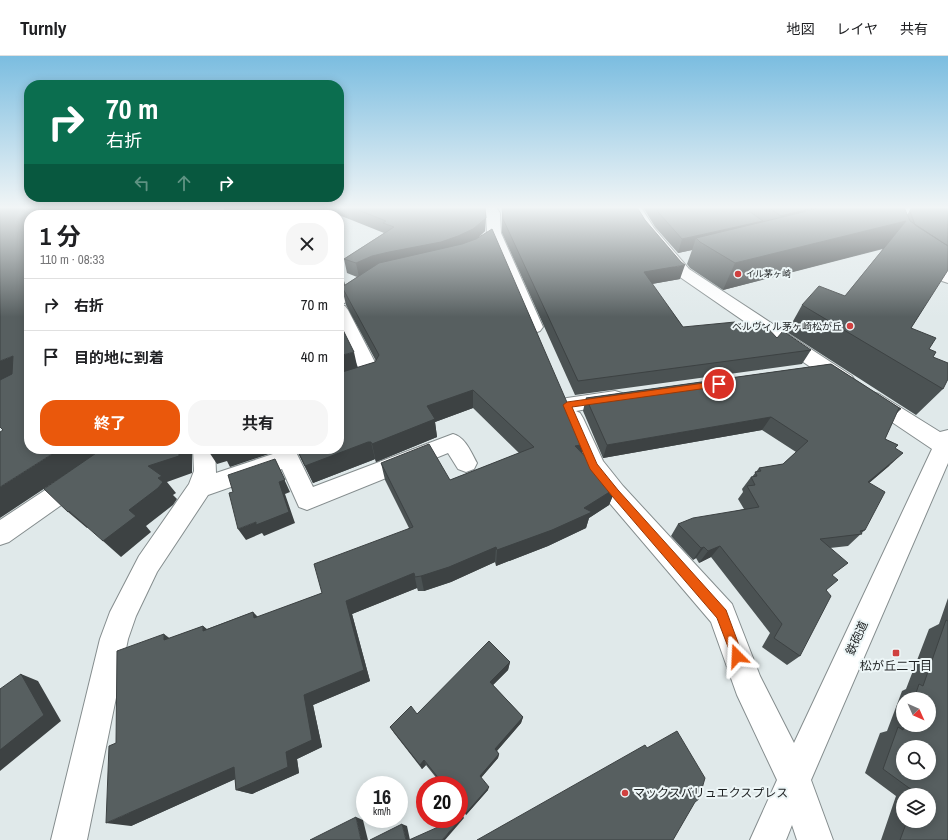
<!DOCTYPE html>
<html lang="ja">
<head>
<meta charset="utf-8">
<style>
  body { margin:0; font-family:"Archivo Narrow","Noto Sans JP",sans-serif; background:#f6f6f6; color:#202124; height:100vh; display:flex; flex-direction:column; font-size:15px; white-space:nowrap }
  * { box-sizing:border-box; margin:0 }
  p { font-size:13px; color:#757577 }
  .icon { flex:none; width:22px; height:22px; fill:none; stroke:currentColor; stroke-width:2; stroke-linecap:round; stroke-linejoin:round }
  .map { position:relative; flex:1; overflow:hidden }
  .details { position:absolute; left:24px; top:154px; width:320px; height:244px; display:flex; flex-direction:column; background:#fff; border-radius:16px; box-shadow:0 2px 10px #0003 }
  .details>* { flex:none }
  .top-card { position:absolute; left:24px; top:24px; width:320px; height:122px; border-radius:16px; box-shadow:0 2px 10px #0003; background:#0b6e4f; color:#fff; overflow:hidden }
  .needle { width:26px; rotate:135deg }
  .fabs { position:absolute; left:896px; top:636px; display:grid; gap:8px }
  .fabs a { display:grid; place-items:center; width:40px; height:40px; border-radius:50%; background:#fff; box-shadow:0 2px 10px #0003; font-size:20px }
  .speed { position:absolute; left:356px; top:720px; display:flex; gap:8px; font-size:20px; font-weight:700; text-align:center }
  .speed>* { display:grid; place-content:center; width:52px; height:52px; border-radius:50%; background:#fff; box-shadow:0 2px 10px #0003; line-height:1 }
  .speed small { font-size:10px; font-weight:400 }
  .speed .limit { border:6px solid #d22; background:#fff; color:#111 }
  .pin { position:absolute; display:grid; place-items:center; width:34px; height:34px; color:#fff; margin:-17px; border:2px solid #fff; border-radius:50%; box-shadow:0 1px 4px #0007 }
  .me { position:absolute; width:44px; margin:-22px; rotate:339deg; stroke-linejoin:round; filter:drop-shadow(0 0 3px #0008) }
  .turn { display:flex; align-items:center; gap:14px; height:84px; padding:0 16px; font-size:18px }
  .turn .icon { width:52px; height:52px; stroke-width:2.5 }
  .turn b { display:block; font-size:28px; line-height:34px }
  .lanes { display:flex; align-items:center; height:38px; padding:0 16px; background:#0003; justify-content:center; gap:20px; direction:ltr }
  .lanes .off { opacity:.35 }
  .round { display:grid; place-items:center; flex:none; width:42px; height:42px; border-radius:16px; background:#f6f6f6 }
  .overview { display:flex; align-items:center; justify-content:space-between; height:68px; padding:0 16px }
  h1 { font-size:24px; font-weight:700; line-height:30px }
  .primary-button { display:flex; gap:8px; margin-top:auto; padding:8px 16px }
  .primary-button a { flex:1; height:46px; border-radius:16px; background:#ea580c; color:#fff; font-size:16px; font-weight:700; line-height:46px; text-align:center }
  .primary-button a+a { background:#f6f6f6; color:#202124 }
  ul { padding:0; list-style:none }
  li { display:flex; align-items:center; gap:12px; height:52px; padding:0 16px; border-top:1px solid #e0e0e0 }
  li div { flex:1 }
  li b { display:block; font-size:15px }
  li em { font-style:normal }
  header { display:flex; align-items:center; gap:24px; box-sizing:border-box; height:56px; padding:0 20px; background:#fff; border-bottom:1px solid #e0e0e0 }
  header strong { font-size:19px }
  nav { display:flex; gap:22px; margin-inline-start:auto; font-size:14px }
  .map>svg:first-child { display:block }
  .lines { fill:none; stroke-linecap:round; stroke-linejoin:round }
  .minor-casing { stroke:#858d8e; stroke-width:2 }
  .minor { fill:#fff; fill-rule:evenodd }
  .wall { fill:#4b5253; fill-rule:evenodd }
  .shaded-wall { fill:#3d4243 }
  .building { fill:#575f60; stroke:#3d4243; fill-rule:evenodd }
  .route { fill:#ea580c; stroke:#983908 }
  .poi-dot { fill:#d04140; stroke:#edf6f7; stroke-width:1.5 }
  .labels { text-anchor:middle; stroke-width:4; stroke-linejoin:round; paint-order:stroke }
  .far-poi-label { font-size:9px; fill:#1f2223; stroke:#edf6f7; text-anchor:start }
  .poi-label { font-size:10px; fill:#1f2223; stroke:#edf6f7; text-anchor:end }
  .near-street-label { font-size:12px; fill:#1f2223; stroke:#edf6f7 }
  .near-poi-label { font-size:12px; fill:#1f2223; stroke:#edf6f7 }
</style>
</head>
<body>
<header>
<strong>Turnly</strong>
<nav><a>地図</a><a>レイヤ</a><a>共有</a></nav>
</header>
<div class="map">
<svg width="948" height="784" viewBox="0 0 948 784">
  <rect width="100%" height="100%" fill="#e0e9ea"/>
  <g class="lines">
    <g class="minor-casing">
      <path id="minor" d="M481 151H496L500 157 501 177 543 271 540 275 534 277 528 275 525 271 487 177 486 157Z
        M627 151H641L654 172 689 213 852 320 855 325 852 330 845 332 838 330 677 219 643 177Z
        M921 197 926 199 948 214V227L942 225 916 205 913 202 916 199Z
        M370 219 376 221 378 224C375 229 346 247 340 249L345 250 348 254 381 318 378 323 339 336V322L360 315 339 272V236L354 226Z
        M615 335 622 337 625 342 622 347 576 355 580 357 583 362 603 405 623 430 732 548 760 620 794 687 932 393 865 348 862 343 865 338 872 336 879 338 940 376 948 374V407L811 724 833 784H797L792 769 786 784H750L777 724 737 639 711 566 607 444 586 416 563 362 566 356 560 354 557 349 560 344 567 342Z
        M453 378C465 381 471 396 477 407L474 413 466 416 458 413 448 397 307 454 299 451 282 413 208 439 157 516 136 560 128 583 87 784H51L100 583 110 556 139 500 189 428 194 415 193 393H215L216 417 288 393 296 396 313 431Z
        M107 393H135L132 399 9 486 0 489V464Z"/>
    </g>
    <use href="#minor" class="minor"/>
  </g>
  <path class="wall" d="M223 151H485V175L478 182 585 388 582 397 616 432 609 449 589 462 586 472 548 490 496 510 495 506 451 526 424 535H418L417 532 352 558 370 625 313 649 322 691 297 703 299 717 252 738 236 734 235 723 131 770 116 687 170 582 203 570 207 573 253 556 258 561 322 537 409 472 385 424 381 407 450 424 519 397 473 352 435 366 437 381 376 406 375 403 373 404 313 427 297 395 292 393H339L357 312 375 306 376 305 346 249 342 232 339 235V211L341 212 345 229 357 221 347 217 344 203 384 177 339 159H226Z
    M502 151H637L680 223 652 228 683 271H739L811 294 802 308 575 339 502 177Z
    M643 151H904L907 159 912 151H948L911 272 929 293 933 301 943 333 916 359 787 276 802 249 845 240 883 193 723 234 690 212 687 208 692 194 678 197 655 171Z
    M831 308 901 353 895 359 885 383 898 389 895 392 889 410 869 427 865 474 848 490 830 492 832 519 826 534 800 600 787 609 762 591 770 577 711 501 699 507 696 502 693 504 671 480 678 468 744 453 738 443 743 436 742 433 751 421H752L759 412 783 408 796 396 762 374 603 402 583 355 586 342Z
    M948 542V784H881L896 740 865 717 880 677 887 675 902 635 906 633 929 573 939 568ZM903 643H929V669H903ZM903 739H929V765H903Z
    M510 606 508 614 493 629 523 661 521 667 497 695 499 698 498 702 481 722 488 734 466 759 459 750V729H442L426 709 422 713 394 677 390 671 417 658Z"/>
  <path class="shaded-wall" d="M324 151H336L337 159H309Z
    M815 151H861L774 173 781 160Z
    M183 155 185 159H174Z
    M486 162 485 175 473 186 359 221 356 207 372 200Z
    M763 165 756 178 696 182 692 194 678 197 682 183Z
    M906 165 888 191 723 234 735 207Z
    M685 209 680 223 640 230 644 216Z
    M341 212 345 230 342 231V232L339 235V213Z
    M354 296 358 314 339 321V300Z
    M13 300 29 317 0 331V305Z
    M473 334V352L435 366 437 381 376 406 372 388 427 350Z
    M771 361 762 374 603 402 607 389Z
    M368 386H371L375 403 313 427 305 410Z
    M585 388 580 406 575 390Z
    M60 393H104L0 462V431Z
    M179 393H192V417L167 426 176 437 173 439 177 443 173 449 146 470 151 476 121 501 103 485 129 454 148 410Z
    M207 393H284L230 411 227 405 217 408Z
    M903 397 889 410 855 439 868 426Z
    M275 403 290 436 285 438 295 467 264 480 262 477 246 484 238 473 256 466 279 426Z
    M616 432 609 449 589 462 586 472 548 490 496 510 497 494 584 452Z
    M69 455 88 471 87 472 68 456Z
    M720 490 711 501 699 507 708 495Z
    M496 491 495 506 451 526 424 535 421 520Z
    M704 491 696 502 693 504 701 492Z
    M414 517 417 532 352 558 370 625 313 649 322 691 297 703 299 717 252 738 236 734 286 696 304 639 346 545Z
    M253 556 265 570 254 562Z
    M203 570 217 583 203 575Z
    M164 578 180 590 164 584Z
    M510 606 508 614 489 633 490 626Z
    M21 618 38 625 61 665 0 715V694Z
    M523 661 521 667 494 698 495 693Z
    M499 698 498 702 479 724 480 720Z
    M424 704 426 709 422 713 420 709Z
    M234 711 249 717 131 770 106 767Z
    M489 731 488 734 466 759V757Z
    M463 760 464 762 445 784H442Z
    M356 761 363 764 368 784H361Z
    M402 768 407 770 410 784H406Z"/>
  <path class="building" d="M0 151H175L183 155 174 159H29V393H60L0 431V376L3 374 0 371V324L12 318 13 300 0 305Z
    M233 151H324L309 159H251Z
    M351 151H485L486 162 473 173 458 180 441 186 389 196 372 200 356 207 344 203 394 171 383 167 386 165Z
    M502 151H637L645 164 681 206 685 209 644 216 683 271 735 266 739 271 764 268 777 282 783 275 811 294 578 325 503 163Z
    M655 151H743L763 165 682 183 659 157Z
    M768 151H815L781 160Z
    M824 151H904L910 165 948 190V214L911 272 936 282 929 293 936 296 933 301 948 307V323L943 333 802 249 819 230 845 240 906 165 735 207 700 186 696 182Z
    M912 151H948V190L915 169 910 155Z
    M492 173 585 388 575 390 616 432 584 452 592 456 552 474 497 494 496 491 449 511 421 520 415 521 414 517 346 545 364 614 304 639 312 684 286 696 288 711 236 734 234 711 106 767 109 690 116 687 117 595 164 578V584L203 570V575L253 556 254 562 322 537 314 508 413 471 381 407 429 388 450 424 534 391 473 334 427 350 435 363 372 388 371 386H368L305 410 297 393H339V317L375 306 379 299 342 231 379 207 462 188 476 183Z
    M339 266 354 296 339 300Z
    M831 308 901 353 899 352 885 383 898 389 895 392 903 397 868 426 885 436 865 474 860 475 862 478 820 483 848 507 832 519 838 524 826 534 831 540 800 600 774 582 782 568 720 490 708 495 704 491 701 492 678 468 693 462 759 451 747 430 755 429 751 421 757 420 755 416 761 415 759 412 783 408 808 385 771 361 607 389 586 342Z
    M102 393H179V400L148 410 162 420 158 422 163 426 158 432 129 454 136 460 103 485 69 455 68 456 44 433Z
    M275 403 285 424 279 426 289 456 256 469V466L238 473 229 437 233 436 228 419Z
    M946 564 948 565V784H900L907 765H929V739H915L916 737 883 713 898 671 903 674 904 669H929V643H914L919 628 923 630ZM903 691H929V717H903Z
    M489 585 510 606 490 626 523 661 495 693 499 698 480 720 489 731 466 757 459 748V729H444L424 704 420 709 390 671 411 650 417 658Z
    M21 618 44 659 0 694V633Z
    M677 675 705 722 699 743 695 746 673 784H477L645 689 647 692Z
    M463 760 442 784H409L456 763H459V761Z
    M356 761 361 784H310Z
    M402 768 406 784H370Z"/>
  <linearGradient id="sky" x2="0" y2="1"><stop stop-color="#7bbde0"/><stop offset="0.58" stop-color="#f1f5f6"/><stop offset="1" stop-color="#f1f5f6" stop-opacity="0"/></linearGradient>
  <rect width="948" height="261" fill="url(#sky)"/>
  <path class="route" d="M719 325 722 326V330L572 351 597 408 618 434 726 554 743 600 742 604 737 606 733 604 717 562 612 440 590 413 563 349 567 346Z"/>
  <g class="poi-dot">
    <circle cx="738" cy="218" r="4"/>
    <circle cx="850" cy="270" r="4"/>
    <rect x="892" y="593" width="8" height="8" rx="2"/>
    <circle cx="625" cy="737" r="4"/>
  </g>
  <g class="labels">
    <g class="far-poi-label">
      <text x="746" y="221">イル茅ヶ崎</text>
    </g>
    <g class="poi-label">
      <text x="842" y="274">ベルヴィル茅ヶ崎松が丘</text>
    </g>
    <g class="near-street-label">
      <text transform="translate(857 582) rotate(-66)" y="4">鉄砲道</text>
    </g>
    <g class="near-poi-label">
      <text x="896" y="614">松が丘二丁目</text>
      <text x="633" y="741" text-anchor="start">マックスバリュエクスプレス</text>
    </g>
  </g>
</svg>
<div class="fabs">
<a><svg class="needle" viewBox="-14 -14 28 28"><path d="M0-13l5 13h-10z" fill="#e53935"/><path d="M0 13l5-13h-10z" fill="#757577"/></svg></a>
<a><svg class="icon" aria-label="search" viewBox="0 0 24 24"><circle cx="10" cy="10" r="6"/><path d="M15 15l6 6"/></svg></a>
<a><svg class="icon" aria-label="layers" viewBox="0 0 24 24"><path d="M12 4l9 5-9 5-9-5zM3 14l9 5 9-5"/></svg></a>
</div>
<div class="speed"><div>16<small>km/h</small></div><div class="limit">20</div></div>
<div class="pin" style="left:719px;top:328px;background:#d93025"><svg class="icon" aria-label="arrive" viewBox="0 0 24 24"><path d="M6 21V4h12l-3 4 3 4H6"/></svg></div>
<svg class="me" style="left:737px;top:600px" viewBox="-20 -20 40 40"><path d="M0-17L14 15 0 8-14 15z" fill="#ea580c" stroke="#fff" stroke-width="4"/></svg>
<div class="top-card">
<div class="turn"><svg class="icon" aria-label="right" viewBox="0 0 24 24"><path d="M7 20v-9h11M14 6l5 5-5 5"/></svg><div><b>70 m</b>右折</div></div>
<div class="lanes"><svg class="icon off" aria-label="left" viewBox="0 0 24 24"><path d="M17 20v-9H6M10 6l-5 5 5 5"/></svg><svg class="icon off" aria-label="ahead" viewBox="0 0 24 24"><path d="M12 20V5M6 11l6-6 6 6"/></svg><svg class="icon" aria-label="right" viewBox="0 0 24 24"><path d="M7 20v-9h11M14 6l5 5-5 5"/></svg></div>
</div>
<section class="details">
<div class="overview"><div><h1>1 分</h1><p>110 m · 08:33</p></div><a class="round"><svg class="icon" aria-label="close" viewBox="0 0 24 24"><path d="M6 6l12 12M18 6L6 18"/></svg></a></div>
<ul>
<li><svg class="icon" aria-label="right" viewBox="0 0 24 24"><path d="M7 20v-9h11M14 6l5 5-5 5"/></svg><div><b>右折</b></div><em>70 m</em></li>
<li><svg class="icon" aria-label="arrive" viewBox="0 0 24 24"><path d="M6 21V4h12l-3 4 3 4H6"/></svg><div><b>目的地に到着</b></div><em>40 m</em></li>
</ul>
<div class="primary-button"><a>終了</a><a>共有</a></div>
</section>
</div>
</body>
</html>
